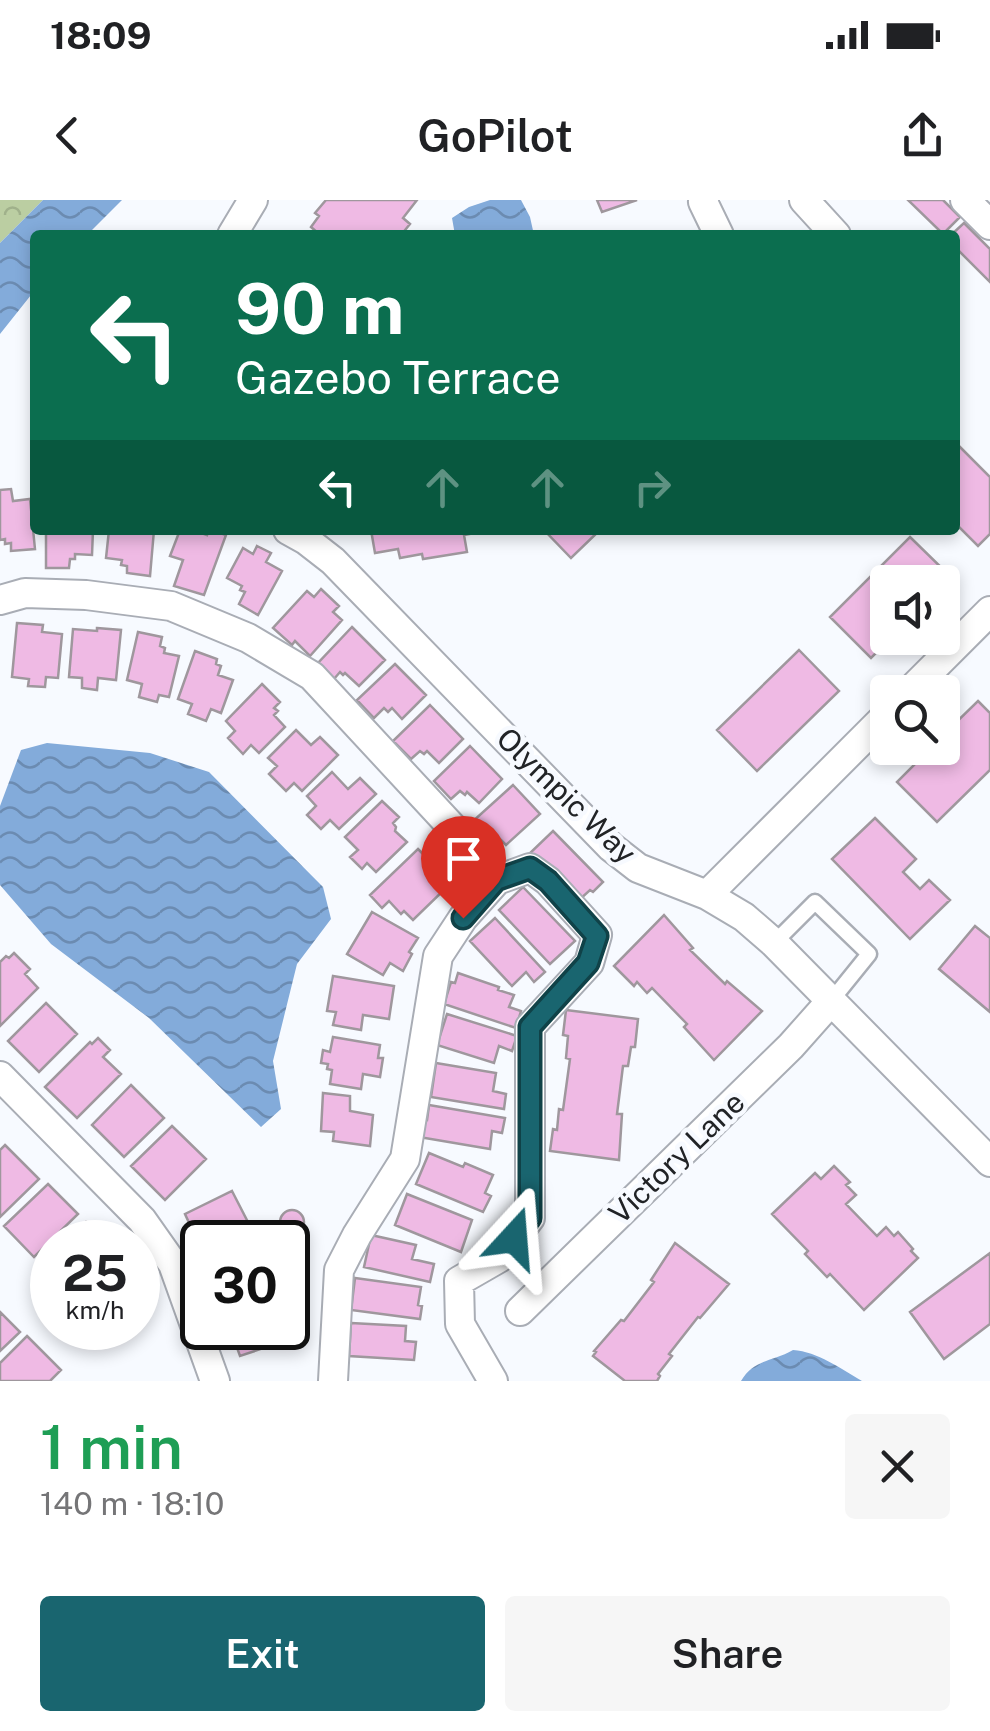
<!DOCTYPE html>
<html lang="en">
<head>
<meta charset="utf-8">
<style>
  body { margin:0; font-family:"Public Sans",sans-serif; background:#f6f6f6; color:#202124; height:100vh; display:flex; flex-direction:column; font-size:38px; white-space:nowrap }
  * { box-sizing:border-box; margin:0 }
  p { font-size:32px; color:#757577 }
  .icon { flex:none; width:55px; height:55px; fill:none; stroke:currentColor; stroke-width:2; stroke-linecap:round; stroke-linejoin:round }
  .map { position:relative; height:1181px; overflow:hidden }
  .drawer { display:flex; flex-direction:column; background:#fff; flex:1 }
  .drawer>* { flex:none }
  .top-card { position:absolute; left:30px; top:30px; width:930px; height:305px; border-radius:10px; box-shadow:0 5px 15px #0003; background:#0b6e4f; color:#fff; overflow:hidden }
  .controls { position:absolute; left:870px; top:365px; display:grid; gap:20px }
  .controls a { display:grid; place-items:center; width:90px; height:90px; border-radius:10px; background:#fff; box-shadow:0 5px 15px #0003; font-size:50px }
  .speed { position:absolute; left:30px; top:1020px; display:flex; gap:20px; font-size:50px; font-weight:700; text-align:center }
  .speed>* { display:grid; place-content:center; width:130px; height:130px; border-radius:50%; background:#fff; box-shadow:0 5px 15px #0003; line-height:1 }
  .speed small { font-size:25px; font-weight:400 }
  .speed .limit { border:5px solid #111; border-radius:15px; background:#fff; color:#111 }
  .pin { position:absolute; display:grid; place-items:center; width:85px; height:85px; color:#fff; margin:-102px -42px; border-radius:50% 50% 50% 0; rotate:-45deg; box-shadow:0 0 10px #0007 }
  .pin .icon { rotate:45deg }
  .me { position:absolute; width:110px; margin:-55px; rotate:19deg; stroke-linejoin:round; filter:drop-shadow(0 0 8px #0008) }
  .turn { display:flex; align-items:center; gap:35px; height:210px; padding:0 40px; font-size:45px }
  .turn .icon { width:130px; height:130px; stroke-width:2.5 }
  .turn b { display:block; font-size:70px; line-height:85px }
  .lanes { display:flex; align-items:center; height:95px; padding:0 40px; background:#0003; justify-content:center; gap:50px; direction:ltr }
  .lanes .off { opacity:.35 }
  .round { display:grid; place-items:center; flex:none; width:105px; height:105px; border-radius:10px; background:#f6f6f6 }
  .overview { display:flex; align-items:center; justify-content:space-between; height:170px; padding:0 40px }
  h1 { font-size:60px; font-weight:600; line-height:75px; color:#1e9e55 }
  .action { display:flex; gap:20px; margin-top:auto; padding:20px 40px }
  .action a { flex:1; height:115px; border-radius:10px; background:#19656f; color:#fff; font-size:40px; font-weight:600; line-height:115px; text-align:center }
  .action a+a { background:#f6f6f6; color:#202124 }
  .status { display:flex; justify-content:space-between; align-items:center; height:70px; padding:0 50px; background:#fff; direction:ltr }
  .status svg { height:28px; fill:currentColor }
  header { display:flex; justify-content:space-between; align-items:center; height:130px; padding:0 40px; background:#fff; font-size:45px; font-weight:600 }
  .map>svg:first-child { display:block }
  .forest { fill:url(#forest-crowns) }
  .water { fill:url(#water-waves) }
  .building { fill:#efbae4; stroke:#9f979d; stroke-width:2.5 }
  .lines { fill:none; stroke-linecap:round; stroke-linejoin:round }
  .service-casing { stroke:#a9adb5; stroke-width:19 }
  .minor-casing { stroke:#a9adb5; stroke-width:32 }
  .service { stroke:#fff; stroke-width:14 }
  .minor { stroke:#fff; stroke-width:28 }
  .route-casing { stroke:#104248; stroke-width:25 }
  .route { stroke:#19656f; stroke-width:18 }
  .labels { text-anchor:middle; stroke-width:9; stroke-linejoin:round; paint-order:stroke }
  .street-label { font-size:30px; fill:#212326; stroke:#f7faff }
</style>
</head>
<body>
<div class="status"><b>18:09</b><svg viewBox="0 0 49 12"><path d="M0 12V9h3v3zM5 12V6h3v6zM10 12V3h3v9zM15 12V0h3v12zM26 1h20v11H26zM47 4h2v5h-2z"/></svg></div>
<header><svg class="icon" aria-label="back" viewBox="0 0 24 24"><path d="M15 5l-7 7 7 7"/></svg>GoPilot<svg class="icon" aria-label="share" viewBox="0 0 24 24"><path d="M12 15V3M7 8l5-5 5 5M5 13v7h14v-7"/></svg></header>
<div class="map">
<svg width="990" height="1181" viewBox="0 0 990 1181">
  <defs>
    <pattern id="forest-crowns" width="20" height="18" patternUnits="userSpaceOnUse" patternTransform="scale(2.5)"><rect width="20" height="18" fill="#bbcea2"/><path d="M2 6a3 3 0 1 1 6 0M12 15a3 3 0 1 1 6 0" fill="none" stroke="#a0b18b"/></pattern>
    <pattern id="water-waves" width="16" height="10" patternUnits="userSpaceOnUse" patternTransform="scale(2.5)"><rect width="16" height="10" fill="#83abda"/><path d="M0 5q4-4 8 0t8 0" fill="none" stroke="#6b8bb1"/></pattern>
  </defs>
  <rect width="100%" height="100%" fill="#f7faff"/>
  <path class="forest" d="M0 0H43L0 43Z"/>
  <path class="water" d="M43 0H122L87 35H35V90L0 134V43Z
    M490 0H521L530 17 534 35H455L452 18 469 7Z
    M47 543 150 553 209 572 323 687 331 719 297 764 273 861 281 909 261 927 149 818 51 744 0 685V606L21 550Z
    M793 1150C818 1152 840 1168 862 1181H741C754 1159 772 1162 793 1150Z"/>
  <path class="building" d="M326 0H417L403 18 410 24 401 35H317L318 33 311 27 319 16 315 13Z
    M597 0H637L602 12Z
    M908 0H943L960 17 943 34Z
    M964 23 990 49V82L955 47V35H951Z
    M955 242 990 277V334L978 346 955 323Z
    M11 289 13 301 30 299 35 349 11 351V343L5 344V339L0 340V290Z
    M46 330H93L92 355 75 354V359H70L69 368H46Z
    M109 330H154L150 376 127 373V366L121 365 122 360 106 358Z
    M180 330 188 332 193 330 207 335 208 330H212L226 335 204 395 174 386 183 360 170 356Z
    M371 330H486V331L464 335 467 352 423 359 422 354 400 358 398 349 375 353Z
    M544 330H600L571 358Z
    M910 337 951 377 942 386V382H888V438H891L871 458 830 417Z
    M257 346 271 353 266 362 282 371 258 415 239 404 245 392 240 390 242 386 227 378 243 348 253 354Z
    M321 389 339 406 333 412 342 420 310 456 295 441 292 445 273 428 307 391 314 397Z
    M17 423 43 425 42 432 62 434 58 478 46 477 45 487 28 486 29 479 12 477Z
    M352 427 385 460 359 486 345 473 343 475 340 472 334 479 318 463Z
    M97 428 121 430 116 480 98 478 97 490 82 488V478L69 477 73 429 97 431Z
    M138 432 162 437 160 446 165 448 164 453 179 456 169 497 159 495 157 502 139 497 142 484 127 480Z
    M799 450 839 491 757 571 717 530Z
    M195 451 217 459 216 464 221 466 218 475 233 480 221 513 211 509 206 521 188 514 192 504 178 499Z
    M395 464 426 495 402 519 392 508 388 512 384 508 374 518 357 500Z
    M262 484 280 502 274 508 278 511 274 515 285 527 259 553 251 545 243 554 228 538 235 531 226 521Z
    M978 501 990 513V570L937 622 897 582 931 548H942V536Z
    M430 505 463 539 439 563 427 551 424 554 420 551 411 559 393 541Z
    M296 530 311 545 320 537 338 555 302 591 294 583 286 591 269 574 277 566 268 558Z
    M470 546 502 579 479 603 467 592 465 595 460 591 451 599 434 581Z
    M332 572 348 589 360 578 376 594 339 629 330 620 321 629 307 615 316 606 307 596Z
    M513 585 540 614 506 645 497 636 492 641 472 622Z
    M382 601 399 617 393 623 396 627 395 631 407 642 376 672 367 663 362 669 350 657 358 650 345 637Z
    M875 618 916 659 903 672 920 689 929 680 950 700 910 739 832 659Z
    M553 631 603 682 593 692 590 690 577 702 569 697 528 655Z
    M418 649 442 673 437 679 446 688 413 720 404 711 401 714 389 701 382 708 370 695Z
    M523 687 575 741 550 764 499 710Z
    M372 712 418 738 409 752 412 754 403 771 390 763 383 775 347 754Z
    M664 715 693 748 690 750 725 784 727 781 762 811 714 860 684 827 687 824 652 788 647 793 637 782 634 786 614 766Z
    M495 718 545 772 534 782 526 772 512 786 470 741Z
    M975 726 990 738V812L939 769Z
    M14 753 30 769 25 774 38 788 0 826V762L6 756 9 758Z
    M458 773 499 787 498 790 514 795 509 807 521 811 516 828 444 804 451 782 455 783Z
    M333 776 394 786 389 819 363 815 361 830 333 825 336 812 327 811Z
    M46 803 77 834 39 872 8 841Z
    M566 810 638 819 635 847H631L628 866H623L617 914H622L619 960 550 951 553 929 557 930 559 909 563 910 570 859 566 858 568 836 563 835Z
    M447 814 517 836 512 851 499 846 494 863 437 845Z
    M333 837 380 845 378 858H383L380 877 363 874 361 889 330 884 332 870 327 869 328 864 321 863 323 850 330 852Z
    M98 838 110 850 103 857 121 874 77 918 45 887 90 842 92 844Z
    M436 863 496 873 493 891 506 894 504 909 431 897Z
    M131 885 164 918 124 957 92 925Z
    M323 893 350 896V911L373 915 370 946 333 941 334 932 321 931Z
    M429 905 505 918 502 933 492 931 490 949 419 937 422 919 427 920Z
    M172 926 206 959 165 1000 131 966Z
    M5 945 39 979 0 1017V950Z
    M429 953 463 967 465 963 493 975 485 993 491 996 483 1012 416 984Z
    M834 966 850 982 846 985 856 995 846 1004 877 1036 886 1027 894 1036 898 1032 913 1049 911 1051 918 1058 864 1110 830 1074 827 1077 805 1054 808 1051 772 1014 815 973 821 979Z
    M48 984 78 1014 34 1057 4 1026Z
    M232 991 252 1030 227 1042H202V1051L185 1014Z
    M407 994 472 1020 461 1052 395 1025Z
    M280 1022a12 12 0 1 1 24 0a12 12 0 1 1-24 0Z
    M86 1022 107 1042H66Z
    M371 1035 416 1045 412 1059 434 1064 430 1082 364 1067Z
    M675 1043 729 1084 700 1118 698 1117 669 1154 672 1156 658 1174 660 1176 657 1181H625L593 1156 596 1152 594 1151 621 1120 624 1121 654 1082 651 1080Z
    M990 1053V1124L944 1159 910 1112Z
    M355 1078 421 1087 418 1105 422 1106 420 1119 351 1110Z
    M138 1084 153 1099 138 1115Z
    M0 1112 20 1132 0 1151Z
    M351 1123 406 1126 405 1141 416 1142 414 1160 349 1156Z
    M230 1128H287L290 1139 240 1156Z
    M27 1136 61 1170 50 1181H0V1163Z"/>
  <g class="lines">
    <g class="service-casing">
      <path id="service" d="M774 743 815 702 869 754 831 801"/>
    </g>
    <g class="minor-casing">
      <path id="minor" d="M704 0 703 2 719 35
        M804 0 836 35
        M965 0 990 25
        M232 35 253 0
        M288 330 306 340 333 361 611 647 638 668 707 695 744 717 774 743 990 962
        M0 400 25 393 86 395 171 406 248 438 312 476 477 654 497 680 463 718 438 756 405 959 357 1035 339 1070 333 1181
        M909 492 990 411
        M707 695 888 514
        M0 876 142 1020 173 1064 215 1181
        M520 1111 791 846 831 801
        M493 1181 460 1124 459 1081 499 1058 530 1018V827L589 763 597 735 548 681 530 668 497 680"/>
    </g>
    <use href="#service" class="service"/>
    <use href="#minor" class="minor"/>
  </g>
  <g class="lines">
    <g class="route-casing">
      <path id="route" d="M463 718 496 680 530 668 548 681 597 736 588 763 530 827V1018L514 1038"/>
    </g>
    <use href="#route" class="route"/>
  </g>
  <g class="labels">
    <g class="street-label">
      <text transform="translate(566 596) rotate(44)" y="10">Olympic Way</text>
      <text transform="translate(677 958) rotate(-44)" y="10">Victory Lane</text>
    </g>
  </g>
</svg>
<div class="controls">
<a><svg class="icon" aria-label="sound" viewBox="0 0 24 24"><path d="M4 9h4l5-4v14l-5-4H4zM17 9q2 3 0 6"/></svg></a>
<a><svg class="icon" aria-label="search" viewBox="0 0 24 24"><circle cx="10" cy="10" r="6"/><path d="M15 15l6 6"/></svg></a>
</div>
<div class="speed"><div>25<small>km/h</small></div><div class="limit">30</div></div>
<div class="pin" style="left:463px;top:718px;background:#d93025"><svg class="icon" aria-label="arrive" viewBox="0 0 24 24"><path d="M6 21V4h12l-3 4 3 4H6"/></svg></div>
<svg class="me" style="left:514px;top:1038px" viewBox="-20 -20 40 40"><path d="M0-17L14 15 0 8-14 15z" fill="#19656f" stroke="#fff" stroke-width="4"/></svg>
<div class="top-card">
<div class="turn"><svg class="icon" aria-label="left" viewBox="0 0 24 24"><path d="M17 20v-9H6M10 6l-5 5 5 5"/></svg><div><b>90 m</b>Gazebo Terrace</div></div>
<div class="lanes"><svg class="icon" aria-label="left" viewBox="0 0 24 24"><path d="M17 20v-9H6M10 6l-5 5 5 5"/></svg><svg class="icon off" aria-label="ahead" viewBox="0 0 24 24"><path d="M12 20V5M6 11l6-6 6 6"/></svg><svg class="icon off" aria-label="ahead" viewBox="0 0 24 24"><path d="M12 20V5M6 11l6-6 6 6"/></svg><svg class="icon off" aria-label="right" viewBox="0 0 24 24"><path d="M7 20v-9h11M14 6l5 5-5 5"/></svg></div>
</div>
</div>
<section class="drawer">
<div class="overview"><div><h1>1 min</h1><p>140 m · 18:10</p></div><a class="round"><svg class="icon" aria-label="close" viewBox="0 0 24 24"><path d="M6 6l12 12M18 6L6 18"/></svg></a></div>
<div class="action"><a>Exit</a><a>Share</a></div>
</section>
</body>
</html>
